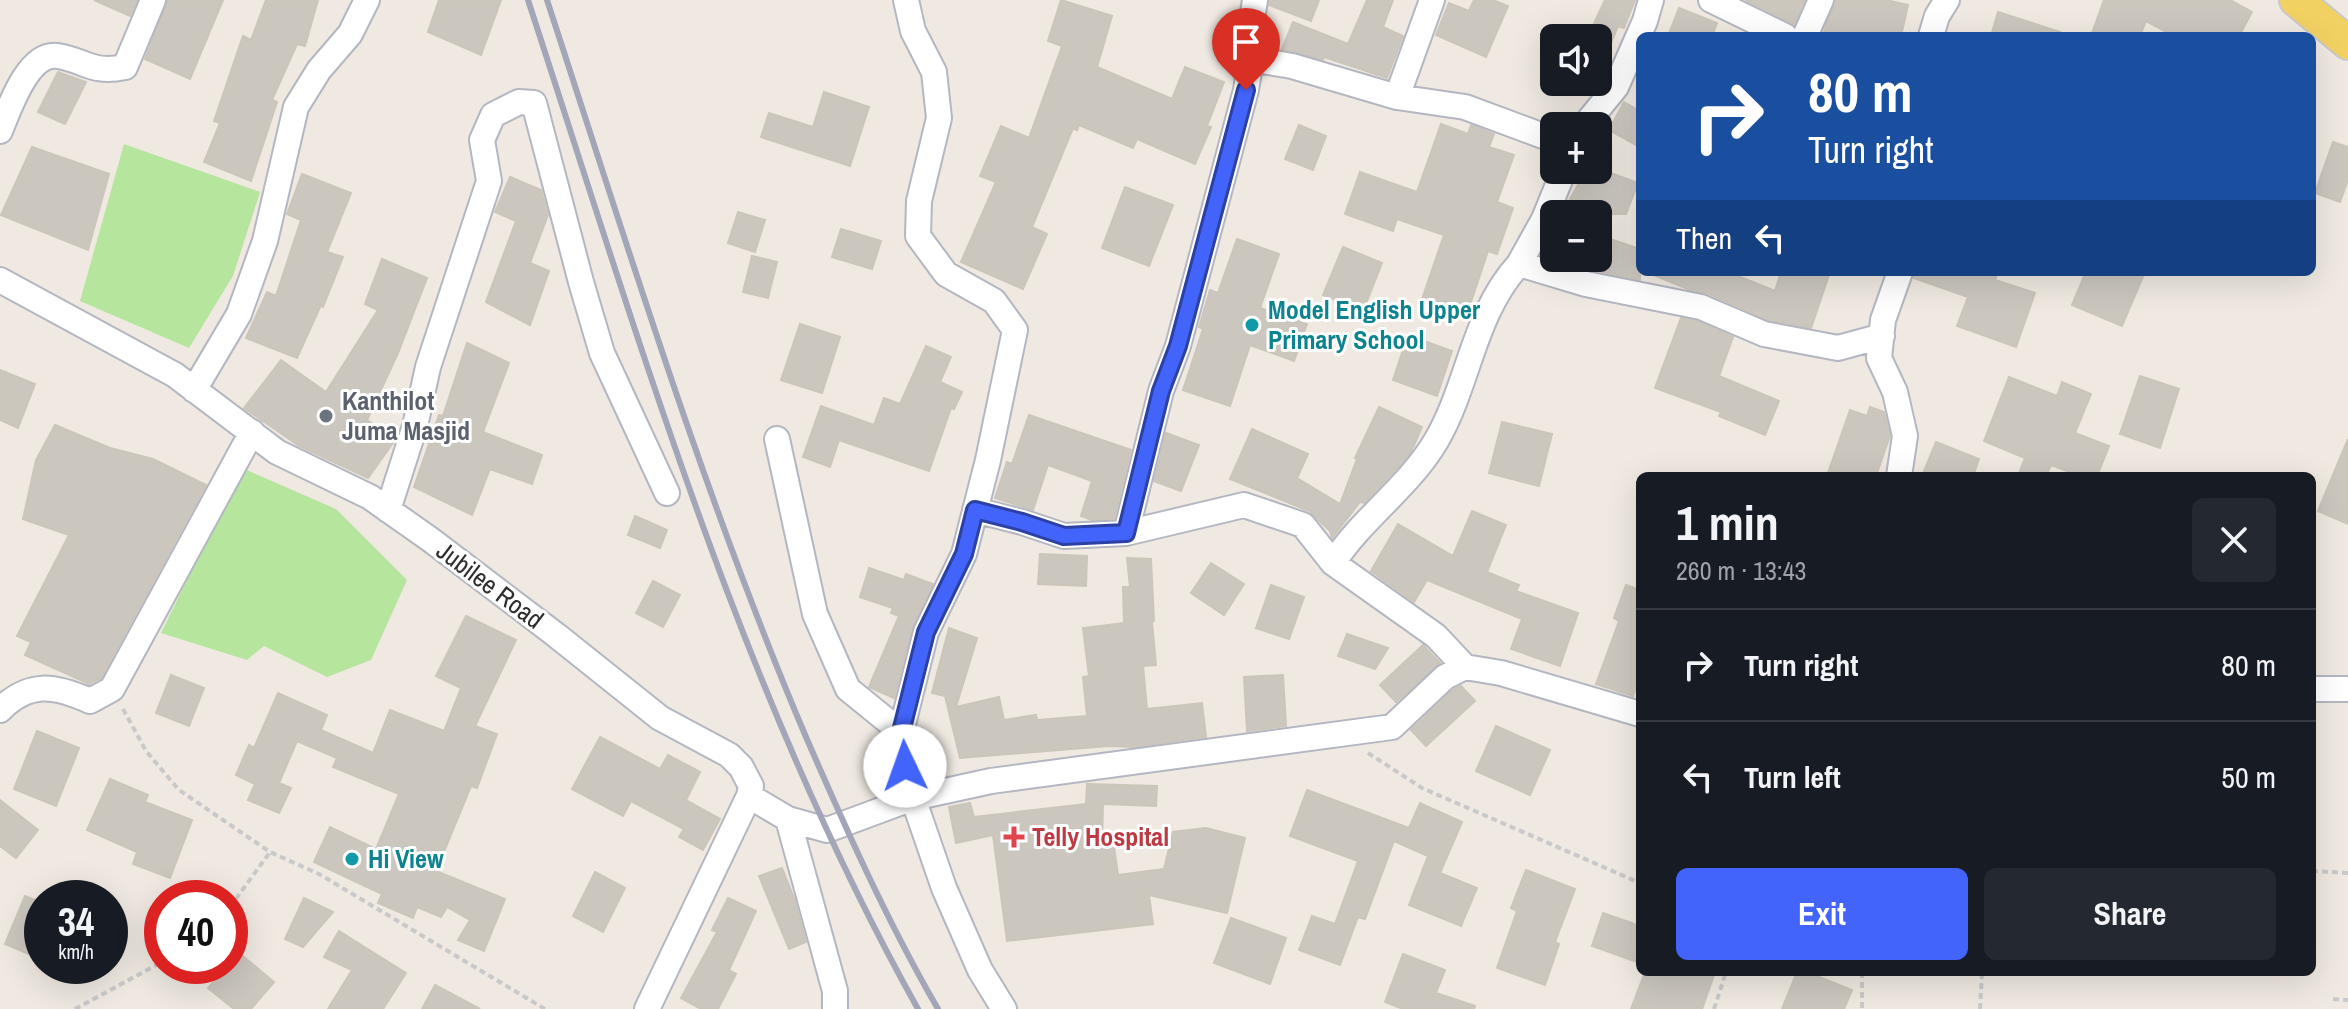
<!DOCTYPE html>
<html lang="en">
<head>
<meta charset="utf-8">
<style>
  body { margin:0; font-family:"Archivo Narrow",sans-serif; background:#242831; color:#f1f3f6; height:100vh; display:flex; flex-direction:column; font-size:30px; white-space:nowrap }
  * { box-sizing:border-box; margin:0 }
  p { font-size:26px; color:#9ea1a6 }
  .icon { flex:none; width:44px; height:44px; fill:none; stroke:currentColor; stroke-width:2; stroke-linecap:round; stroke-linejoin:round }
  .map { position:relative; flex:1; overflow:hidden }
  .side { position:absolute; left:1636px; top:472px; width:680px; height:504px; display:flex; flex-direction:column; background:#171b24; border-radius:12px; box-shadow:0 8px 32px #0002 }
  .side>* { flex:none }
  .banner { position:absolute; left:1636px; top:32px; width:680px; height:244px; border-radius:12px; box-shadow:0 8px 32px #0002; background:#1a4fa0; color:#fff; overflow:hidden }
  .buttons { position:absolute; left:1540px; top:24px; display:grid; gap:16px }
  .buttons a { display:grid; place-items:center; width:72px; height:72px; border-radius:12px; background:#171b24; box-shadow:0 8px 32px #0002; font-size:40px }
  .speed { position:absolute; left:24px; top:880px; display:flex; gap:16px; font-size:40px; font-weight:700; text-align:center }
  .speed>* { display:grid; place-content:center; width:104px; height:104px; border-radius:50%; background:#171b24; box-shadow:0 8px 32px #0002; line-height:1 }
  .speed small { font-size:20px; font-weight:400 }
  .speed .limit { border:12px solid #d22; background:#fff; color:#111 }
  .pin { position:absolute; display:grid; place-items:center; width:68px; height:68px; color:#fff; margin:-82px -34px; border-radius:50% 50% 50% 0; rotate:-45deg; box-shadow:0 0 8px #0007 }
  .pin .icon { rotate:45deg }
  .me { position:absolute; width:88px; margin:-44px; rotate:357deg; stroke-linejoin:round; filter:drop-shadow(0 0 6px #0008) }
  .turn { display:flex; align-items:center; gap:28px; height:168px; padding:0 40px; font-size:36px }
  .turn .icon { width:104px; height:104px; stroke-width:2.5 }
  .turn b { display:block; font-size:56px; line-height:68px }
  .then { display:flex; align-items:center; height:76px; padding:0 40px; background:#0003; gap:16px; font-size:30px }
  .round { display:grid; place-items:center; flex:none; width:84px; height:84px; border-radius:12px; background:#242831 }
  .head { display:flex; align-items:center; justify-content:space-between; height:136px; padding:0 40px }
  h1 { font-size:48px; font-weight:700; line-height:60px }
  .action { display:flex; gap:16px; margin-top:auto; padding:16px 40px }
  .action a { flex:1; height:92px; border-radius:12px; background:#4264fb; color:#fff; font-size:32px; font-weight:700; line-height:92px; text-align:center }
  .action a+a { background:#242831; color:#f1f3f6 }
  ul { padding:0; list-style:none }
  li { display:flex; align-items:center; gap:24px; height:112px; padding:0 40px; border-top:2px solid #363941 }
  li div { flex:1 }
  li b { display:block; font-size:30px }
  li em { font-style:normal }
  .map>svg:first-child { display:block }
  .green { fill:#b6e59e }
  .building { fill:#cbc7bf; stroke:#cbc5ba; stroke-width:2 }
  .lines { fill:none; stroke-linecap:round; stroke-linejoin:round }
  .minor-casing { stroke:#b4b7c1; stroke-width:28 }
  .major-casing { stroke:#c9c9c9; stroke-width:36 }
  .path { stroke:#c9c9c9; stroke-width:4; stroke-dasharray:6 4; stroke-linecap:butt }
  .minor { stroke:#fff; stroke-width:24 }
  .major { stroke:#f2d163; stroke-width:32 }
  .rail { stroke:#a3a6b8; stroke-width:6 }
  .route-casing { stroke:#2b41a3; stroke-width:20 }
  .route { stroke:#4264fb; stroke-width:14 }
  .culture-dot { fill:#0f9aa8; stroke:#fff; stroke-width:3 }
  .worship-dot { fill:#6b7280; stroke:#fff; stroke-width:3 }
  .health-dot { fill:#e0444e; stroke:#fff; stroke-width:3 }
  .labels { text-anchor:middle; stroke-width:6; stroke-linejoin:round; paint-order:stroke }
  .culture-label { font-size:26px; font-weight:bold; fill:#0d838f; stroke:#fff; text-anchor:start }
  .worship-label { font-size:26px; font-weight:bold; fill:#5b616d; stroke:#fff; text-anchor:start }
  .street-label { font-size:26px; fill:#2e2e2e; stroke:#fff }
  .health-label { font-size:26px; font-weight:bold; fill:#be3a42; stroke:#fff; text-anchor:start }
</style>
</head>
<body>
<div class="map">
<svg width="2348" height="1009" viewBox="0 0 2348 1009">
  <rect width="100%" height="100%" fill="#efe9e1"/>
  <path class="green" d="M124 144 260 192 233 276 189 348 80 301Z
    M242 468 336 509 407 580 371 660 327 677 264 646 247 660 161 633Z"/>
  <path class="building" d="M94 0H137L130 16Z
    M168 0H223L190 79 145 59Z
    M266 0H318L305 46 297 44 272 100 277 102 251 181 204 162 220 123 214 121 243 36 251 40Z
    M439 0H501L481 55 428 32Z
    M1061 0 1112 16 1097 67 1172 99 1185 67 1224 82 1207 126 1211 127 1195 164 1137 139 1133 148 1079 125 1077 130 1073 128 1032 227 1047 234 1023 289 961 262 996 182 980 176 1001 126 1029 138 1062 46 1048 41Z
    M1270 0H1319L1311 21 1269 5Z
    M1367 0H1393L1383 27 1403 36 1387 78 1324 57 1323 60 1282 49 1293 22 1348 44Z
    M1474 0H1493L1508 6 1486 57 1436 35 1449 3 1469 11Z
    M1605 0H1635L1624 28 1618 26 1599 72 1598 38H1587Z
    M1745 0H1805L1794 24Z
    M1836 0H1886L1908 5 1901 36H1845L1824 31Z
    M2104 0H2230L2252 12 2239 36H2174L2146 21 2140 36H2091Z
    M1679 8 1717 23 1712 36H1668Z
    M1998 12 2060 32 2059 36H1991Z
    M58 72 86 82 65 124 38 112Z
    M824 92 869 107 850 166 761 137 769 113 813 127Z
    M1624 102 1640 111V147L1609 130Z
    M1441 124 1468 134 1471 125 1494 134 1489 147 1514 155 1497 202 1513 208 1497 254 1488 251 1467 314 1422 299 1444 235 1397 219 1393 231 1345 214 1360 172 1417 192Z
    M1299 125 1326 136 1313 170 1285 159Z
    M2333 142 2348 147V180L2340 202 2315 193Z
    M32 147 109 174 88 250 1 215Z
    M1586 170H1603L1638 183 1626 214H1562Z
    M302 174 351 193 327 252 343 257 323 307 321 305 297 358 246 338 267 292 276 296 301 220 287 214Z
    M510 177 541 190 548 215 530 263 549 271 530 325 486 302 516 221 495 212Z
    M1125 187 1173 205 1149 266 1102 248Z
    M738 212 765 220 755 252 728 243Z
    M841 229 881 241 872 269 832 257Z
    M1598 235 1640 249V280L1598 271Z
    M1237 239 1279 254 1260 308 1307 324 1294 361 1250 345 1230 406 1183 390 1203 329 1199 327 1210 290 1218 293Z
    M1343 247 1382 263 1363 311 1323 295Z
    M752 256 777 262 768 298 743 292Z
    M382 259 427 278 398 353 367 420 395 440 368 478 299 446 244 408 281 360 326 392 378 310 365 304Z
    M1728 272 1775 291 1781 272H1830L1811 328 1768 320 1707 293 1690 290 1649 273Z
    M1915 272H1998L1995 280 2035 293 2016 347 1957 326 1968 297 1914 278Z
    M2086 272H2145L2122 326 2072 305Z
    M1681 318 1697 321 1733 337 1719 376 1779 401 1765 435 1719 416 1721 412 1655 388Z
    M800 324 840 337 822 393 781 380Z
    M1408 335 1452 351 1437 396 1393 380Z
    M467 343 509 363 483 432 542 455 532 484 490 469 472 515 414 487 439 415 443 416Z
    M926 346 951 357 940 382 962 392 954 409 951 408 929 471 839 440 830 467 803 457 821 406 874 425 884 398 900 404Z
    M0 370 35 384 18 428 0 420Z
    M2140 376 2179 389 2160 448 2120 434Z
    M2009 377 2057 396 2062 382 2091 394 2075 433 2109 446 2097 476H2080L2051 465 2046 476H2018L2025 458 1984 441Z
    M1379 407 1422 427 1411 452 1401 464 1364 503 1360 502 1332 538 1330 531 1309 511 1230 479 1252 429 1308 454 1297 478 1340 504 1357 459 1355 458Z
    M1870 407 1884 412 1890 436 1876 476H1827L1850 410 1867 416Z
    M1029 415 1131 450 1114 519 1092 520 1081 516 1092 481 1048 465 1033 510 995 498 1007 462 1012 464Z
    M1502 422 1552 434 1539 486 1489 473Z
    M55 425 110 448 153 459 206 485 101 678 89 684 25 655 31 642 17 636 69 535 23 519 36 460Z
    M1166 433 1199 445 1181 491 1154 481Z
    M2348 439V524L2318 511Z
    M1936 442 1979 459 1973 476H1922Z
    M1472 511 1506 525 1487 572 1519 585 1516 591 1578 613 1560 666 1528 655 1531 649 1526 654 1511 649 1522 619 1427 580 1414 602 1371 571 1398 524 1453 556Z
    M635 516 667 530 660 548 628 535Z
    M1040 554 1087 556 1086 586 1038 584Z
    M1127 558 1151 559 1154 621 1152 622 1156 665 1143 666 1147 709 1202 703 1206 737 1133 747 1109 746 960 758 945 696 932 693 949 628 977 638 956 707 999 697 1004 720 1036 715 1037 720 1087 716 1083 677 1089 676 1083 628 1124 623 1123 587H1130Z
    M1211 563 1244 584 1224 615 1191 593Z
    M869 568 904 580 906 574 933 584 912 628 894 698 869 687 899 616 891 613 893 608 860 597Z
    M653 581 680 595 663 627 636 613Z
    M1271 585 1304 597 1289 639 1256 628Z
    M1626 585 1640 590V676L1633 696 1596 684 1619 621 1614 618Z
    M466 616 516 640 475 726 497 734 477 788 471 786 436 871 505 899 484 951 458 940 470 920 447 907 441 917 417 907 413 918 378 903 382 894 314 862 330 827 376 849 399 794 333 767 337 758 297 741 279 783 291 788 279 813 248 800 255 784 236 775 249 745 254 748 278 693 327 715 321 730 373 753 390 710 444 731 461 688 436 676Z
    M1347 634 1388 648 1375 669 1338 656Z
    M1423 645 1440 663 1396 702 1380 685Z
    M171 675 204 688 189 726 156 713Z
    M1283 675 1286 726 1247 731 1244 677Z
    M1461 686 1475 701 1426 746 1411 730 1454 689Z
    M1496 726 1550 750 1530 795 1476 771Z
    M37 731 79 748 56 806 14 789Z
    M600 737 660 769 668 755 700 772 686 800 720 819 703 850 679 837 684 829 631 801 623 816 572 789Z
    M110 779 148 795 145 802 192 820 170 878 133 864 137 852 87 830Z
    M1087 784 1157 786 1156 806 1103 804 1102 842 1113 840 1118 875 1164 869 1173 832 1206 828 1245 838 1227 913 1149 895 1153 924 1007 941 993 835 956 843 949 807 970 803 974 817 1086 804Z
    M1307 790 1409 828 1420 803 1462 822 1440 873 1477 888 1461 926 1409 905 1428 856 1394 841 1365 919 1358 917 1340 965 1299 950 1312 916 1335 924 1358 861 1290 836Z
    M0 800 38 830 16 858 0 846Z
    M782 868 794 898 806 942 789 949 759 876Z
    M1526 870 1575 889 1555 942 1559 944 1545 985 1497 968 1517 911 1511 908Z
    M595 872 625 888 603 932 573 916Z
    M25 896 42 903V943L36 957 5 944Z
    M304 898 333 912 303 947 285 939Z
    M728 898 756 911 729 970 736 974 718 1009H701L681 998 717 932 712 930Z
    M1603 913 1640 926V963L1592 946Z
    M1231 918 1286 938 1270 984 1214 963Z
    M339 931 406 973 383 1009H328L352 970 324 957Z
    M238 952 274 982 251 1009H234L208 988 227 966H230V962Z
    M1403 954 1445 970 1436 993 1475 1006 1474 1009H1403L1385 1002Z
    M1645 972H1715L1702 1009H1631Z
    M1797 972H1807L1852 990 1844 1009H1782Z
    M435 985 480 1009H422Z"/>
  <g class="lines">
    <g class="minor-casing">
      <path id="minor" d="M906 0 913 31 934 72 939 118 919 201 918 236 946 274 994 301 1015 330 988 460 964 554 926 632 901 732 905 766 913 798 944 888 980 970 1004 1009
        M1255 0 1250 33 1251 59 1292 66 1397 97 1465 107 1554 140
        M1711 0 1785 36
        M1805 36 1821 0
        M1931 36 1937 16 1947 0
        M1397 97 1432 0
        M1584 126 1616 87 1645 21 1651 0
        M0 131C9 109 28 51 58 56 87 61 92 74 125 67L153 0
        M1519 264 1544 219 1564 170
        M0 280 175 375 277 452 370 497 431 540 556 635 660 718 729 755 741 767 751 786 749 796 647 1009
        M194 390 239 314 265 241 296 107 319 70 350 34 367 0
        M777 439 815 614 848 689 901 732
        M1899 476 1905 436 1895 392 1879 358 1883 320 1900 272
        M388 510 415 426 428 367 489 181 482 140 493 115 519 102 534 103 581 282 602 353 667 493
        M975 510 1022 522 1064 536 1126 533 1244 505 1303 525 1333 563
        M1126 533 1161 391 1178 346 1246 90 1251 59
        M1465 667 1436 636 1333 563C1362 518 1408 488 1436 441 1469 385 1473 314 1519 264L1586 284 1701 307 1764 334 1838 348 1882 336
        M2312 689H2348
        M0 710C29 681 54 685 90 701L112 689 252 432
        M749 796 788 819 827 830 913 798 991 781 1392 727 1445 677 1465 667 1501 673 1640 714
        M788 819 835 991V1009"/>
    </g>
    <g class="major-casing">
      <path id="major" d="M2296 0 2348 43"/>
    </g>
    <path class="path" d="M123 709 146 751 179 790 270 852 319 874 545 1009
      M1368 753 1422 788 1640 883
      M2312 871 2348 873
      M230 907 270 852
      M1862 972V1009
      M2333 999 2348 1000
      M75 1009 162 962
      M1714 1009 1726 972
      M1980 1009 1982 972"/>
    <use href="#minor" class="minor"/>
    <use href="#major" class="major"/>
    <path class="rail" d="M528 0C640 342 741 693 918 1009
      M547 0C628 247 704 497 806 737 846 829 887 921 938 1009"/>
  </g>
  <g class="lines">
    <g class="route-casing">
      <path id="route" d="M905 766 901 732 926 632 964 554 975 510 1022 522 1064 536 1126 533 1161 391 1178 346 1246 90"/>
    </g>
    <use href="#route" class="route"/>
  </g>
  <g class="culture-dot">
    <circle cx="1252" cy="325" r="8"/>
    <circle cx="352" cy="859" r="8"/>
  </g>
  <circle class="worship-dot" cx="326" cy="416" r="8"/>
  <path class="health-dot" d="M1010 825h8v8h8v8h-8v8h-8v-8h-8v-8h8z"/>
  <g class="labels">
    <g class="culture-label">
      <text x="1268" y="319">Model English Upper<tspan x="1268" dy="30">Primary School</tspan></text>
      <text x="368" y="868">Hi View</text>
    </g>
    <g class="worship-label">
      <text x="342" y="410">Kanthilot<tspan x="342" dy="30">Juma Masjid</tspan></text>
    </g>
    <g class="street-label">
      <text transform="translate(490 585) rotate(37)" y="9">Jubilee Road</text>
    </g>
    <g class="health-label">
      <text x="1032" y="846">Telly Hospital</text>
    </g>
  </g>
</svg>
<div class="buttons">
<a><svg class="icon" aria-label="sound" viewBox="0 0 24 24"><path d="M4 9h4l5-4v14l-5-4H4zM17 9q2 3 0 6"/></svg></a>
<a>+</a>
<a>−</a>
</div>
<div class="speed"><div>34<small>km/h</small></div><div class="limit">40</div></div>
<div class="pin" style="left:1246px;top:90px;background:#d93025"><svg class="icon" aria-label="arrive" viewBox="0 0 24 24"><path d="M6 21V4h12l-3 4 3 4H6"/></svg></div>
<svg class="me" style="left:905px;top:766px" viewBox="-20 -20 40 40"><circle r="19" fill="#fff"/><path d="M0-13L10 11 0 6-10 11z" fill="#4264fb"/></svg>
<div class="banner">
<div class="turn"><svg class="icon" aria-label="right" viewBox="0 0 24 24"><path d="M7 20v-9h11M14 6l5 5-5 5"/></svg><div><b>80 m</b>Turn right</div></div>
<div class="then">Then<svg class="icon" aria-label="left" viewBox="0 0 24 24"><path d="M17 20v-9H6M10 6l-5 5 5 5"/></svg></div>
</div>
<section class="side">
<div class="head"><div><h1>1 min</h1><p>260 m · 13:43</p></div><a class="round"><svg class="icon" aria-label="close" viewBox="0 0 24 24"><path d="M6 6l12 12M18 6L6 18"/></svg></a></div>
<ul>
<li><svg class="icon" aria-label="right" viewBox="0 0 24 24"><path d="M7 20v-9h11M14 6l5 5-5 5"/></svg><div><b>Turn right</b></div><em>80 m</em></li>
<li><svg class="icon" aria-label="left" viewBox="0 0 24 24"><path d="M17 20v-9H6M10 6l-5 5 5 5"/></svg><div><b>Turn left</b></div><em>50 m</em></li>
</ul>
<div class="action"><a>Exit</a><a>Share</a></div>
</section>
</div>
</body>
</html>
